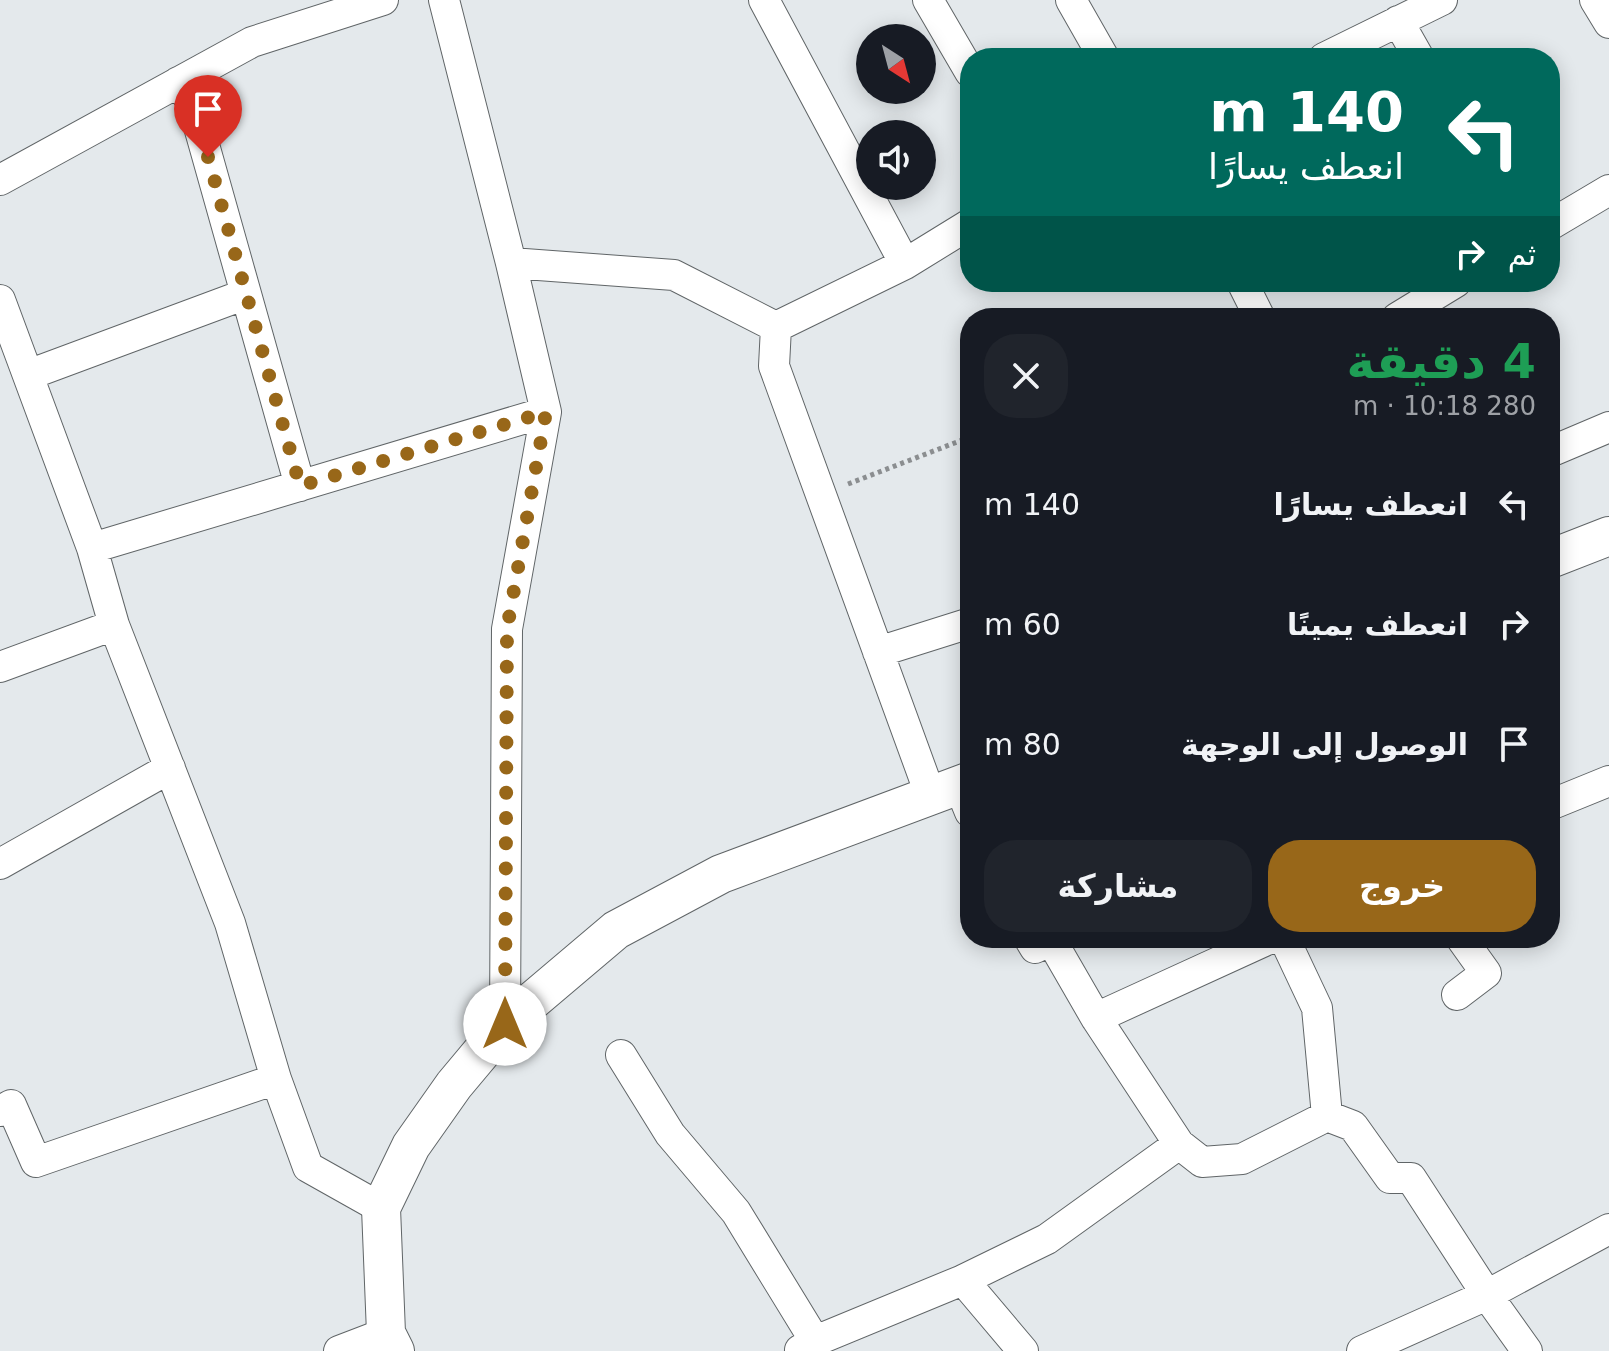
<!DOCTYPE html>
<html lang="ar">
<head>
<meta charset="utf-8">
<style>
  body { margin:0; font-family:"DejaVu Sans",Vazirmatn,sans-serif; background:#20242c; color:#f1f3f6; direction:rtl; height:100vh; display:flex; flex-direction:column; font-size:30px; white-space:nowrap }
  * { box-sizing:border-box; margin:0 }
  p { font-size:26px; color:#9ea1a6 }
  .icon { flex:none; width:44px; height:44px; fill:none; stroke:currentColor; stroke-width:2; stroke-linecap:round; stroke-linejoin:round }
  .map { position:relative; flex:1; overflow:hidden; direction:ltr }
  .sheet { position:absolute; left:960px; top:308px; width:600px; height:640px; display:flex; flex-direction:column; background:#171b24; border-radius:32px; box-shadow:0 4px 20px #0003; direction:rtl }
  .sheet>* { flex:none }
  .top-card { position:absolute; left:960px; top:48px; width:600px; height:244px; border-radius:32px; box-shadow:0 4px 20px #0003; direction:rtl; background:#00695c; color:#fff; overflow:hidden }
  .needle { width:52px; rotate:144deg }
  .buttons { position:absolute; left:856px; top:24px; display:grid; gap:16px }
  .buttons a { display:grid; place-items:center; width:80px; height:80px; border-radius:50%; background:#171b24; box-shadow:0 4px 20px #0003; font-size:40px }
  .pin { position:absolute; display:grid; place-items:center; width:68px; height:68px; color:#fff; margin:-82px -34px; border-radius:50% 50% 50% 0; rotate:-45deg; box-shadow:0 0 8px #0007 }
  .pin .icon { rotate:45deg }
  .me { position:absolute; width:88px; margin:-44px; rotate:0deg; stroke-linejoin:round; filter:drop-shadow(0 0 6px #0008) }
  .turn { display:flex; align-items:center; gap:28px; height:168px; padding:0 24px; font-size:36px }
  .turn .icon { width:104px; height:104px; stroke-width:2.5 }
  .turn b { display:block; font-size:56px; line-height:68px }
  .then { display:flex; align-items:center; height:76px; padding:0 24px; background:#0003; gap:16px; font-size:30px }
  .round { display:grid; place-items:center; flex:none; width:84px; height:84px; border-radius:32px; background:#20242c }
  .head { display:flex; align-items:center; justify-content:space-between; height:136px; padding:0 24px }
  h1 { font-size:48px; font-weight:800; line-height:60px; color:#1e9e55 }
  .button { display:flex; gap:16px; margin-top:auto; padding:16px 24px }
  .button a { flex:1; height:92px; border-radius:32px; background:#986719; color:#fff; font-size:32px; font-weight:800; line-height:92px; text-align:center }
  .button a+a { background:#20242c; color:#f1f3f6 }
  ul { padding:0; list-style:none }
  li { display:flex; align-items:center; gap:24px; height:120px; padding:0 24px }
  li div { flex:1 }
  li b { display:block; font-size:30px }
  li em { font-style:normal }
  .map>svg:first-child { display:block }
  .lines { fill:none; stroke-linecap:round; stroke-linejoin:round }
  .minor-casing { stroke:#606567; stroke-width:32 }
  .major-casing { stroke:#606567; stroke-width:40 }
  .path { stroke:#8b8e90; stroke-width:5; stroke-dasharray:4 4; stroke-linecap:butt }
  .minor { stroke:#fff; stroke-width:30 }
  .major { stroke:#fff; stroke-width:38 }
  .route { stroke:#986719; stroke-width:14; stroke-dasharray:0 25.2 }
</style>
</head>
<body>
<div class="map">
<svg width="1609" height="1351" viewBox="0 0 1609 1351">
  <rect width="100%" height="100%" fill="#e4e9ec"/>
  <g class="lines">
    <g class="minor-casing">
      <path id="minor" d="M444 0 511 263 546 412 507 629 505 1024
        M764 0 905 264
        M928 0 970 72
        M1071 0 1104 58
        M1595 0 1609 23
        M1398 21 1419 58
        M1324 58 1442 0
        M178 82 192 102 300 486
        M0 180 252 42 383 0
        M1550 225 1609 190
        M511 263 674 275 776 327 774 366 930 794
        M1242 282 1260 318
        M0 300 92 548 114 625 230 923 276 1079 308 1167 381 1208
        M1397 318 1456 282
        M776 327 905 264 970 224
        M28 375 246 294
        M1550 452 1609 427
        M92 548 546 412
        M878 652 970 623
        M0 667 114 625
        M959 785 970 812
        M1550 805 1609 781
        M0 864 170 768
        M1284 938 1317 1008 1327 1116 1353 1126 1390 1178H1411L1487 1295 1527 1351
        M1457 995 1486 973 1461 938
        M1096 1018 1271 938
        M621 1055 670 1134 736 1212 815 1341
        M0 1111 11 1105 36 1162 276 1079
        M1179 1144 1202 1162 1242 1159 1327 1116
        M800 1350 815 1341 963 1280
        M339 1351 386 1333
        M1023 1351 963 1280 1047 1239 1179 1144 1096 1018 1051 940 1035 948 1029 938
        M1362 1351 1487 1295 1609 1229"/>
    </g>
    <g class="major-casing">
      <path id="major" d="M1550 559 1609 536
        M395 1351 386 1333 381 1208 411 1146 454 1085 505 1024 616 930 721 874 970 781"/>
    </g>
    <path class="path" d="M848 484 970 437"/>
    <use href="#minor" class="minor"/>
    <use href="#major" class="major"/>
  </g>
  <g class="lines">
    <path class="route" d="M208 157 300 486 546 412 507 629 505 1024"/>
  </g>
</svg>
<div class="buttons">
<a><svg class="needle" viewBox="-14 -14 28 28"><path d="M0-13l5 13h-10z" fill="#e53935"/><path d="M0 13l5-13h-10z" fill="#9ea1a6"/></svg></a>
<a><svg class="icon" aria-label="sound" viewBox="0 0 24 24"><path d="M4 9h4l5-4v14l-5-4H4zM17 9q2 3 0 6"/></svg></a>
</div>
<div class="pin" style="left:208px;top:157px;background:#d93025"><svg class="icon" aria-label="arrive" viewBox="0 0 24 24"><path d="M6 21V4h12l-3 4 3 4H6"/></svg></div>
<svg class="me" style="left:505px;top:1024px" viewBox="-20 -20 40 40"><circle r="19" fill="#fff"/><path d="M0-13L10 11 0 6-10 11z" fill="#986719"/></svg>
<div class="top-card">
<div class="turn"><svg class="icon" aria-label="left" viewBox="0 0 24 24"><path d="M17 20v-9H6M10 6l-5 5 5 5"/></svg><div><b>140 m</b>انعطف يسارًا</div></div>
<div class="then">ثم<svg class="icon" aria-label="right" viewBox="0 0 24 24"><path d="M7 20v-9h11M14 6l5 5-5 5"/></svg></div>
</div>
<section class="sheet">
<div class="head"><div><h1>4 دقيقة</h1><p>280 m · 10:18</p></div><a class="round"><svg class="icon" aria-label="close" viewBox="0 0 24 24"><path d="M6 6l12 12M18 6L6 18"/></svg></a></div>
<ul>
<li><svg class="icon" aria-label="left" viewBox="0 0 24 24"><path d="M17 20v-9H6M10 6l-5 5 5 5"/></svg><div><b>انعطف يسارًا</b></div><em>140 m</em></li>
<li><svg class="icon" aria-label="right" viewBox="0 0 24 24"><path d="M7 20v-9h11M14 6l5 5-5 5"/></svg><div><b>انعطف يمينًا</b></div><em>60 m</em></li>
<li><svg class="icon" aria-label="arrive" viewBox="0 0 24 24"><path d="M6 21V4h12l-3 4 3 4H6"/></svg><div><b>الوصول إلى الوجهة</b></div><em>80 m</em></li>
</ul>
<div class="button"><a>خروج</a><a>مشاركة</a></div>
</section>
</div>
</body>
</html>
